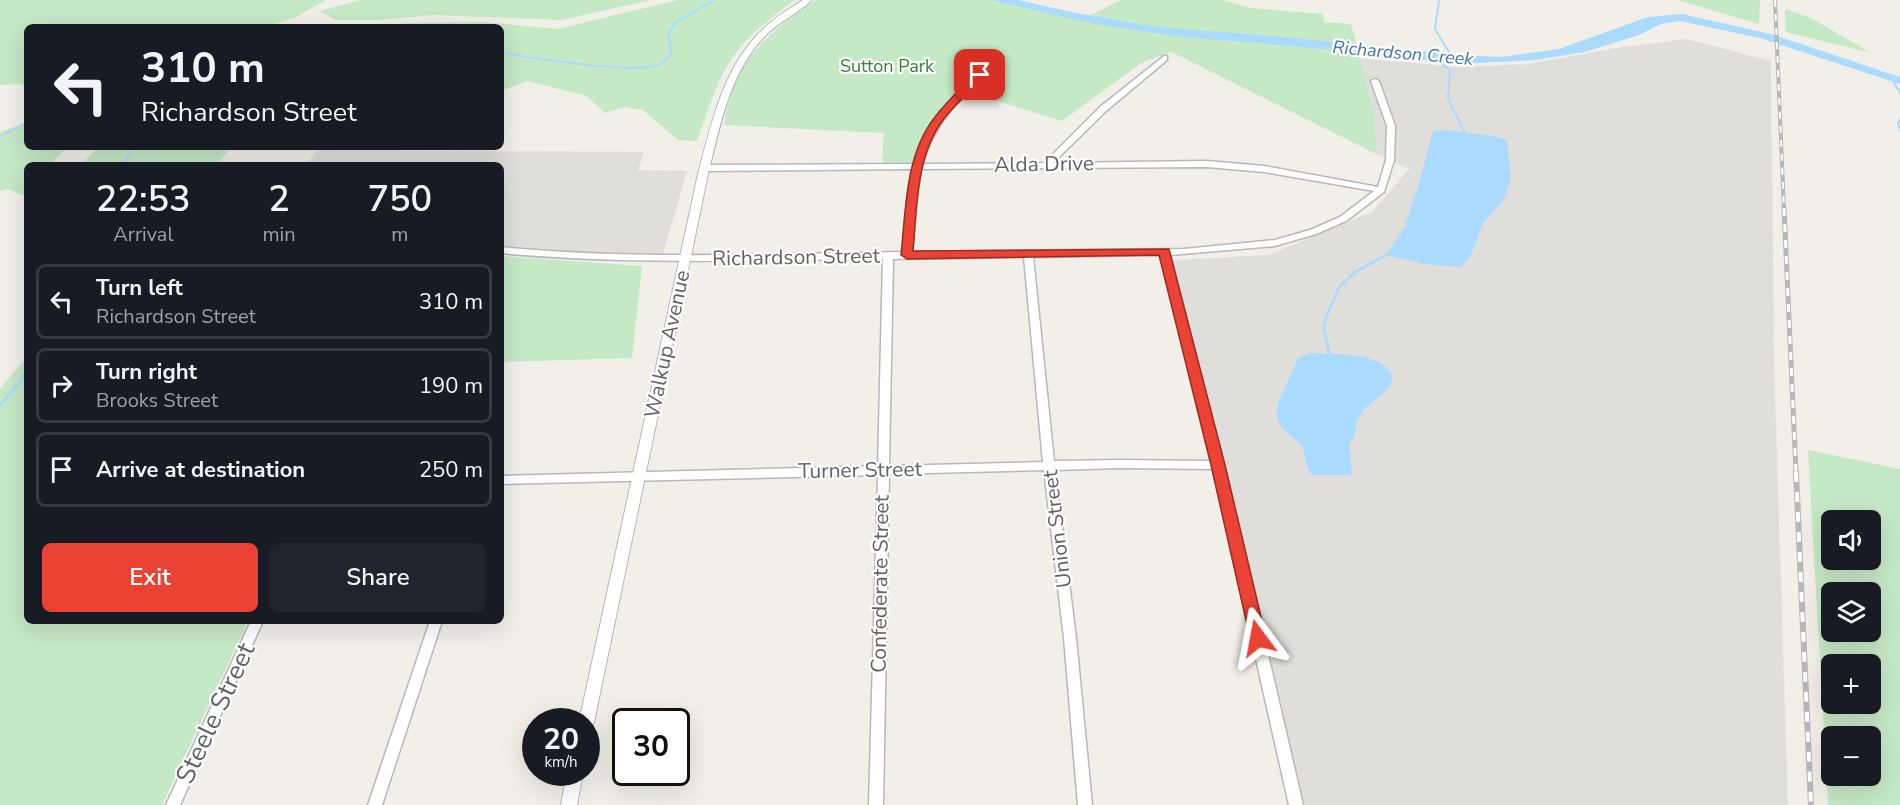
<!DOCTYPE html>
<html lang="en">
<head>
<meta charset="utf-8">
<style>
  body { margin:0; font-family:"Nunito Sans",sans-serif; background:#20242c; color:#f1f3f6; height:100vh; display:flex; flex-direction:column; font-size:22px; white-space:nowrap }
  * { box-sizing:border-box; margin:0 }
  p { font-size:20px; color:#9ea1a6 }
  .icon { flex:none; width:33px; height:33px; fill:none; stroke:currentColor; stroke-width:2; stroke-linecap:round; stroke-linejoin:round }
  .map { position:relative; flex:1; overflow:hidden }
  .drawer { position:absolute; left:24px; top:162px; width:480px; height:462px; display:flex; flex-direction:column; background:#171b24; border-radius:9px; box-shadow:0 6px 24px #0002 }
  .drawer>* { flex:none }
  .banner { position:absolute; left:24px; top:24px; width:480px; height:126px; border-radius:9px; box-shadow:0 6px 24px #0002; background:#171b24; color:#f1f3f6; overflow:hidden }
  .fabs { position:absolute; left:1821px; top:510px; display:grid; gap:12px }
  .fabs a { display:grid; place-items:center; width:60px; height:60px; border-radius:9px; background:#171b24; box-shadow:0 6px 24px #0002; font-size:30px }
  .speed { position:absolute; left:522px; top:708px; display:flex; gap:12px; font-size:30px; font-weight:700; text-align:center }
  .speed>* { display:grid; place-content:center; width:78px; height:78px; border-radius:50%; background:#171b24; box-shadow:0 6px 24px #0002; line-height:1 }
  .speed small { font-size:15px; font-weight:400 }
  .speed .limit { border:3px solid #111; border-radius:9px; background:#fff; color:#111 }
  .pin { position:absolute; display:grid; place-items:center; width:51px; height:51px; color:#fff; margin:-26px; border-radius:12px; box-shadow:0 3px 9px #0006 }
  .me { position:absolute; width:66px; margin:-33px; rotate:347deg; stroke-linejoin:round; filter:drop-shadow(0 0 4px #0008) }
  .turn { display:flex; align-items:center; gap:21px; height:126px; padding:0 18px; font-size:27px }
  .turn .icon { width:78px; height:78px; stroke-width:2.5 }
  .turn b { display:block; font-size:42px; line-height:51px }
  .eta { display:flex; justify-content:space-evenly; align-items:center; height:102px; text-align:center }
  .eta b { font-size:36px; font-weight:600; line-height:42px }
  .button { display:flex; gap:12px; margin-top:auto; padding:12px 18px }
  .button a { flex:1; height:69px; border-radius:9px; background:#ea4335; color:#fff; font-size:24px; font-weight:600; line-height:69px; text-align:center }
  .button a+a { background:#20242c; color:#f1f3f6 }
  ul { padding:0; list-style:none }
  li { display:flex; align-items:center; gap:18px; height:75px; margin:0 12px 9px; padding:0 6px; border:3px solid #363941; border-radius:9px }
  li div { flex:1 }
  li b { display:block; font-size:22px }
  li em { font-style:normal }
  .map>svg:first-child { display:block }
  .industrial { fill:#e0deda }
  .green { fill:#c5e8c5; fill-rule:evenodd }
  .water { fill:#aadaff }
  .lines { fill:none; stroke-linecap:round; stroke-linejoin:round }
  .stream-far1 { stroke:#aadaff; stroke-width:2 }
  .stream { stroke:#aadaff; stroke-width:3 }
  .minor-casing { stroke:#b5b8bc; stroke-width:3 }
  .tertiary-casing { stroke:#b5b8bc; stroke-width:2 }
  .minor { fill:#fff; fill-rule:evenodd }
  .tertiary { fill:#fff; fill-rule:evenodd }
  .rail-far2-casing { stroke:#b6b7b8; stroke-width:4 }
  .rail-far1-casing { stroke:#b6b7b8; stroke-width:5 }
  .rail-casing { stroke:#b6b7b8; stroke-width:6 }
  .rail-far2 { stroke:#fff; stroke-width:2; stroke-dasharray:7; stroke-linecap:butt }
  .rail-far1 { stroke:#fff; stroke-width:3; stroke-dasharray:8; stroke-linecap:butt }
  .rail { stroke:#fff; stroke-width:4; stroke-dasharray:10; stroke-linecap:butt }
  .route { fill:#ea4335; stroke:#982c22; stroke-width:1.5 }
  .labels { text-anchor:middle; stroke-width:4.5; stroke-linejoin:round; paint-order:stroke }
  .far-water-label { font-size:18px; font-style:italic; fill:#4174aa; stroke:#fff }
  .far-park-label { font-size:18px; fill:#348238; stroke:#fff }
  .street-label { font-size:21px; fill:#5f6368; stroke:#fff }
  .near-street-label { font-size:26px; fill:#5f6368; stroke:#fff }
</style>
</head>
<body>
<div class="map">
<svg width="1900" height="805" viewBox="0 0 1900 805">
  <rect width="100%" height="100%" fill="#f1efe8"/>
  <path class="industrial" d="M1686 39 1771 61 1774 361 1788 805H1300L1160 261 1268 255 1372 212 1409 169 1377 154 1374 112 1360 58 1458 67 1528 64 1616 48Z
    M317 150 644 152 638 170 687 171 663 254 501 252V165H306Z"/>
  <path class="green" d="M0 0H326L296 17 266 27H27V88L21 84 0 85Z
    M360 0H651L561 20 434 15 377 20H335L320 11Z
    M678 0H795C772 17 746 36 731 60 715 84 707 114 697 141L678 140 643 110 625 107 605 113 587 96 527 81 501 91V27H375L409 23 484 22 557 29Z
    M816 0H989L1081 20 1121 0H1224L1250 8 1323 14 1324 22 1351 24 1374 112 1377 154 1171 52 1141 63 1062 121 959 89 936 115 913 163 882 164 884 133 724 125C726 113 728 100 732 88 743 55 787 17 816 0Z
    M1677 0H1760L1759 24Z
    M1785 9 1811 18 1871 53 1786 32Z
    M27 122V147H67L50 165H27V197L7 189 0 191V132Z
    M98 147H232L216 165H81Z
    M501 256 642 266 632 358 501 362Z
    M27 357V621H248L162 805H0V389Z
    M1808 450 1900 469V805H1828ZM1832 520H1870V560H1832ZM1832 592H1870V632H1832ZM1832 664H1870V704H1832ZM1870 736V776H1832V736Z"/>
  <path class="water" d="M989 0H1018L1076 13 1157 27 1284 37 1459 55 1501 57 1559 49 1648 17 1682 14 1771 34 1900 77V84L1760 38 1680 21 1661 24 1639 35 1585 52 1534 60 1460 64 1316 48 1183 37 1101 25Z
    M1442 130 1493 136 1507 140 1511 179 1504 199 1483 223 1470 257 1461 267 1424 264 1386 255 1405 226 1418 187 1433 131Z
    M1312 353C1335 355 1387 351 1393 379L1386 391 1365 408 1357 420 1354 437 1349 444 1352 472 1350 475H1313L1309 472 1302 446 1281 427 1276 415 1279 401 1297 360 1300 357Z"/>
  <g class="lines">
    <path class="stream-far1" d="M1439 0 1435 29 1452 57
      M501 52C530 58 637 75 660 64 664 62 668 58 671 55L669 35 675 23 714 0
      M1443 60 1441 63 1450 70 1448 99 1465 132 1463 133
      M1895 80 1893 81 1900 93
      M1900 119 1898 123 1900 131
      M0 136 27 124
      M123 165 135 147"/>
    <path class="stream" d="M1330 358 1324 328 1326 317 1339 287 1355 272 1388 254
      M0 405 27 373"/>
    <g class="minor-casing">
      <path id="minor" d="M997 55 1004 57C995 66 985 74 976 82 952 106 932 131 922 164L1044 163 1100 107 1164 56H1167V60L1106 111 1053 163 1207 161 1264 166 1378 187 1386 160 1387 126 1371 81 1375 79 1379 81 1395 126 1394 160 1384 192 1346 221 1316 234 1275 246 1170 255 1224 465 1303 805H1289L1213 469 1120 468 1055 470 1076 638 1092 805H1078L1064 638 1044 470 889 474 883 805H869L878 475 501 484V476L878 466 883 259C756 260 628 265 501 253V247C634 260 769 254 903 252L907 200 912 169 705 171 701 168 705 165 914 164C929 118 962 86 997 55ZM1207 167 1264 172 1374 191 1340 217 1310 230 1275 240 1184 249 912 252 916 200 921 169ZM1160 255 1211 461 1120 460 1054 461 1033 257ZM1024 257 1043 462 889 466 893 259Z
        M251 621H263L180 805H166Z
        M430 621H442L382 805H368Z"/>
    </g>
    <g class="tertiary-casing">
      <path id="tertiary" d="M803 0H812C797 14 778 22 764 37 729 74 720 126 708 174L594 722 591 727 586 729V722H579L698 174C711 125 722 72 758 34 771 20 787 10 803 0Z
        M567 772H583L577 805H561Z"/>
    </g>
    <use href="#minor" class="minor"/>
    <use href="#tertiary" class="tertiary"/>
    <g class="rail-far2-casing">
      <path id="rail-far2" d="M1775 0 1784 210"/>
    </g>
    <g class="rail-far1-casing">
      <path id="rail-far1" d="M1784 208 1796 473"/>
    </g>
    <g class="rail-casing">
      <path id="rail" d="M1796 472 1811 805"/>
    </g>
    <use href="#rail-far2" class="rail-far2"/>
    <use href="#rail-far1" class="rail-far1"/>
    <use href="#rail" class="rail"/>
  </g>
  <path class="route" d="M976 73 985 75C972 91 955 104 943 120 916 156 917 208 913 251L1169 249 1225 465 1266 638 1264 643 1258 645 1252 643 1250 638 1211 465 1159 255 907 259 901 255C906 209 905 155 935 117 947 101 963 87 976 73Z"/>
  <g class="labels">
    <g class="far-water-label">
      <text transform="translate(1403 53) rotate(5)" y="6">Richardson Creek</text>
    </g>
    <g class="far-park-label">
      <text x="887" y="72">Sutton Park</text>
    </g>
    <g class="street-label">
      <text transform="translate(1044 164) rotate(-1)" y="7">Alda Drive</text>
      <text transform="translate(796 257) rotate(-1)" y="7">Richardson Street</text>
      <text transform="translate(667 344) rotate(-78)" y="7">Walkup Avenue</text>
      <text transform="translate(860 470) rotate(-1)" y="7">Turner Street</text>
      <text transform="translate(1057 529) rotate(-97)" y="7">Union Street</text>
      <text transform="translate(880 584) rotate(-89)" y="7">Confederate Street</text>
    </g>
    <g class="near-street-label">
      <text transform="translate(215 713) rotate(-65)" y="9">Steele Street</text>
    </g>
  </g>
</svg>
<div class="fabs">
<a><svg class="icon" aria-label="sound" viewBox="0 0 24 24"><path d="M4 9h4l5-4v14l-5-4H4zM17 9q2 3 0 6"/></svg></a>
<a><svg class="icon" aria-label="layers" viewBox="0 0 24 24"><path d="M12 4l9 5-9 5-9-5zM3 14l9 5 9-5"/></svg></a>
<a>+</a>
<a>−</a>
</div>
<div class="speed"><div>20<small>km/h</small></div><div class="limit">30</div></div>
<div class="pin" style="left:980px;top:75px;background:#d93025"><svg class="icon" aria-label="arrive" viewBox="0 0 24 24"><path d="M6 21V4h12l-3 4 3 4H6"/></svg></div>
<svg class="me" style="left:1258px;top:638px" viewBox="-20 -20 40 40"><path d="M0-17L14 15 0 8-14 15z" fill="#ea4335" stroke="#fff" stroke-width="4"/></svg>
<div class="banner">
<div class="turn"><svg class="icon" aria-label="left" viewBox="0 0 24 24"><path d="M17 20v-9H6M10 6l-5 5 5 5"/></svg><div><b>310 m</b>Richardson Street</div></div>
</div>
<section class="drawer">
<div class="eta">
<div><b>22:53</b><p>Arrival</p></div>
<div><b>2</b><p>min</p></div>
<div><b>750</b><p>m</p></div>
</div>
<ul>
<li><svg class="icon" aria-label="left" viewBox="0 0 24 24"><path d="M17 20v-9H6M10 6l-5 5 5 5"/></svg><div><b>Turn left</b><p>Richardson Street</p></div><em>310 m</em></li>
<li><svg class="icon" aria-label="right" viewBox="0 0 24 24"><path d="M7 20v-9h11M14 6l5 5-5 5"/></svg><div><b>Turn right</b><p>Brooks Street</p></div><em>190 m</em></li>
<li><svg class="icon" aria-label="arrive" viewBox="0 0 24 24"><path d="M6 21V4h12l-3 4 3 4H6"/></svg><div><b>Arrive at destination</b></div><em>250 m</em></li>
</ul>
<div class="button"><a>Exit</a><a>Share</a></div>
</section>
</div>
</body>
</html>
